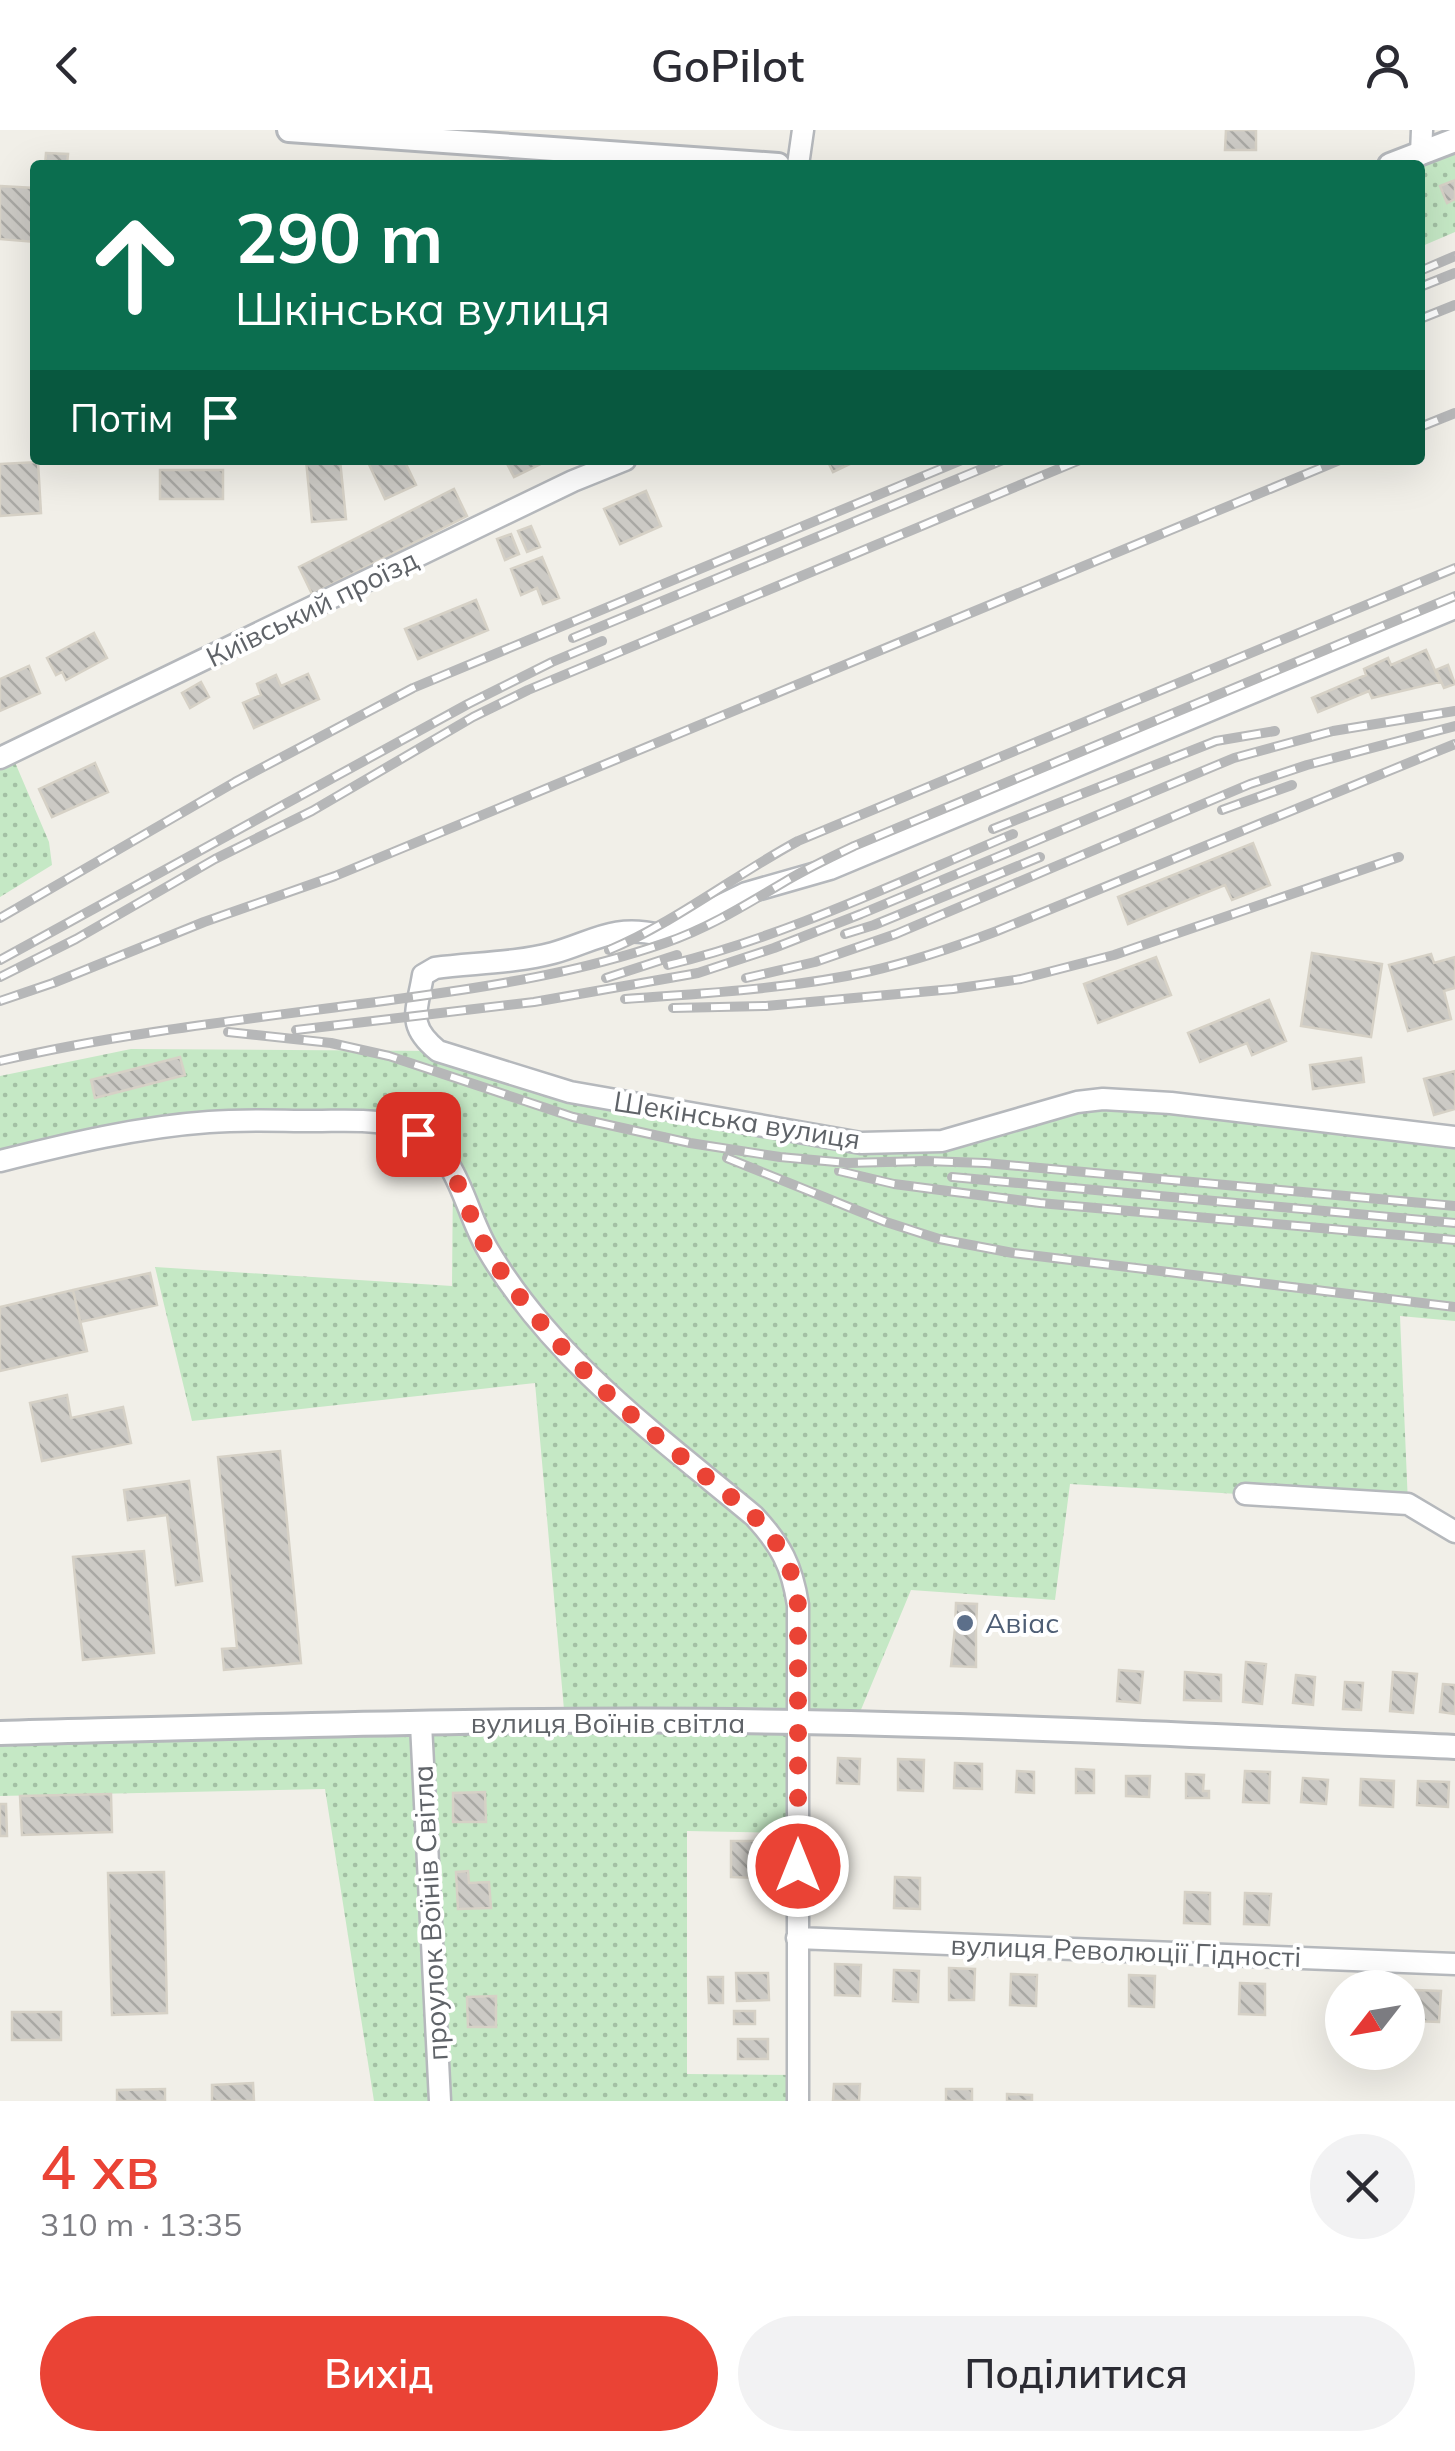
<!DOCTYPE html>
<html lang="uk">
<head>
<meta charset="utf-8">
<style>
  body { margin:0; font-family:Mulish,sans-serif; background:#f2f2f3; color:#2b2b33; height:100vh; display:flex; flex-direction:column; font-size:38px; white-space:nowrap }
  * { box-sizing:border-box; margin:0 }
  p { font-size:32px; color:#7c7c81 }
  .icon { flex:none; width:55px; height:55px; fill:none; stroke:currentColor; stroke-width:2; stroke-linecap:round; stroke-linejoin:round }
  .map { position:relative; height:1971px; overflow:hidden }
  .drawer { display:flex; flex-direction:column; background:#fff; flex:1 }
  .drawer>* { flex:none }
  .hud { position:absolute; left:30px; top:30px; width:1395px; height:305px; border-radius:10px; box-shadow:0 10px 40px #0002; background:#0b6e4f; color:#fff; overflow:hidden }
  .needle { width:65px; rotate:239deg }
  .fabs { position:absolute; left:1325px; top:1840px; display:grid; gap:20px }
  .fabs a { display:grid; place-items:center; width:100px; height:100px; border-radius:50%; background:#fff; box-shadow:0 10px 40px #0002; font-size:50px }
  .pin { position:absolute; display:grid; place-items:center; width:85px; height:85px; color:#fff; margin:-42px; border-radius:20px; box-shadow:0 5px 15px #0006 }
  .me { position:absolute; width:110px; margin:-55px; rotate:0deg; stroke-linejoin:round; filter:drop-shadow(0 0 8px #0008) }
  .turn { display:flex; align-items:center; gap:35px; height:210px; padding:0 40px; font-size:45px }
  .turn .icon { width:130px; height:130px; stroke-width:2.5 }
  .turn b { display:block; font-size:70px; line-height:85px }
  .then { display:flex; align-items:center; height:95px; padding:0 40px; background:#0003; gap:20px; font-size:38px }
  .round { display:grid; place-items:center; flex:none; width:105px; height:105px; border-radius:52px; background:#f2f2f3 }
  .headline { display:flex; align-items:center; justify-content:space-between; height:170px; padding:0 40px }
  h1 { font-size:60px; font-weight:600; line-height:75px; color:#ea4335 }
  .action { display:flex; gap:20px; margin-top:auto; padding:20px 40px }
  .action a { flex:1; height:115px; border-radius:60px; background:#ea4335; color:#fff; font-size:40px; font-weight:600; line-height:115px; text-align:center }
  .action a+a { background:#f2f2f3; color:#2b2b33 }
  header { display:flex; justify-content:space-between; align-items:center; height:130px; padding:0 40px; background:#fff; font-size:45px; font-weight:600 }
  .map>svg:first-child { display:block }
  .grass { fill:url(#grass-dots) }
  .building { fill:url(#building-back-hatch); stroke:#d6d1c6; stroke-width:2.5 }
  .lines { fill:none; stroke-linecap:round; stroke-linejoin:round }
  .minor-casing { stroke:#b5b8bc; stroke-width:25 }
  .tertiary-casing { stroke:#b5b8bc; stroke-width:28 }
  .minor { stroke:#fff; stroke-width:20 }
  .tertiary { stroke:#fff; stroke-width:22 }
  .rail-casing { stroke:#b6b7b8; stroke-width:10 }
  .rail { stroke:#fff; stroke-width:6; stroke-dasharray:19; stroke-linecap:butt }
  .route { stroke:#ea4335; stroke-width:18; stroke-dasharray:0 32.4 }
  .service-dot { fill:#5c6f8a; stroke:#fff; stroke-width:4 }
  .labels { text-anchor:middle; stroke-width:8; stroke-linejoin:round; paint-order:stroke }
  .street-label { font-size:28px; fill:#5f6368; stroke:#fff }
  .service-label { font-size:28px; fill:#4e5e75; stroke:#fff; text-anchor:start }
</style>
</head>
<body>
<header><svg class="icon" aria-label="back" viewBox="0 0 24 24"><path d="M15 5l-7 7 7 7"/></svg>GoPilot<svg class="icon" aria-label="person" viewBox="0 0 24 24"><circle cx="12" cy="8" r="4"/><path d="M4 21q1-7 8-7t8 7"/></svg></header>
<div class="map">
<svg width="1455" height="1971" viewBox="0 0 1455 1971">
  <defs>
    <pattern id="grass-dots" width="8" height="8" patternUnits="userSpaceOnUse" patternTransform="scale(2.5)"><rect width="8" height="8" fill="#c5e8c5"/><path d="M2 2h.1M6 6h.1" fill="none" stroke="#a3c0a4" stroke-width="1.8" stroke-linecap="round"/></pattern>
    <pattern id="building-back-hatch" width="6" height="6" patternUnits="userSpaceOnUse" patternTransform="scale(2.5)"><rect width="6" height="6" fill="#cccac5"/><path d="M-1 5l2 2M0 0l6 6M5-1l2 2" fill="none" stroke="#a9a8a4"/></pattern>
  </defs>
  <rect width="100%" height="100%" fill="#f1efe8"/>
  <path class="grass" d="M1455 10V102L1420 117V35Z
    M11 623 49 712 52 735 0 767V628Z
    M131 919 438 921 570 962 861 1013 942 1011 1077 972 1455 1007V1191L1400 1186 1408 1374 1070 1354 1055 1470 911 1460 855 1594H798L797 1703 687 1701V1944L798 1945V1971H374L325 1659 0 1666V1604L565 1591 535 1253 192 1291 155 1137 452 1156 453 1042 418 1004 230 991 0 1031V946Z"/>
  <path class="building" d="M1226 0H1256V20H1225Z
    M46 23 68 24 67 35H45Z
    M1455 50V69L1447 73 1440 56Z
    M0 56 35 58V112L0 109Z
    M306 330H340L346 389 312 392Z
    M367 330H404L416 355 385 369Z
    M505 330H549L514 347Z
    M827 330H858L833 342Z
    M38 332 41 383 0 386V334Z
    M160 340H223V369H160Z
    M454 359 467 386 312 464 299 437Z
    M646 361 661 396 620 414 604 379Z
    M531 396 540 417 527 422 518 401Z
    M511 404 519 424 505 430 497 409Z
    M542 427 559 468 543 474 537 458 521 465 511 439Z
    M476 470 488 500 418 529 405 499Z
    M94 503 107 528 66 550 62 542 56 545 47 528Z
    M1426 520 1440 552 1372 568 1369 561 1318 582 1312 568 1366 545 1364 539 1388 528 1391 535Z
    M1448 535 1455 554 1444 558 1436 540Z
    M29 536 40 563 0 581V549Z
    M308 544 319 569 254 598 243 573 261 565 257 554 276 545 281 556Z
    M201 552 209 567 190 578 182 563Z
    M95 633 108 662 52 687 39 659Z
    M1253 713 1270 755 1232 770 1225 755 1128 794 1118 767Z
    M1312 823 1382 834 1371 907 1301 896Z
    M1431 824 1434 833 1455 827V858L1444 861 1451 889 1408 901 1389 835Z
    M1156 827 1171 865 1098 893 1084 854Z
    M1269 870 1286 911 1252 925 1247 913 1200 932 1188 903Z
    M180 927 185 945 95 968 91 950Z
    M1361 928 1364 952 1313 959 1310 935Z
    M1455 941V979L1434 985 1424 949Z
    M150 1143 157 1175 80 1192 73 1160Z
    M73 1160 87 1221 0 1241V1177Z
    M67 1265 71 1288 123 1277 131 1313 42 1331 30 1273Z
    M280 1321 301 1533 224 1540 222 1519 237 1518 218 1327Z
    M189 1351 202 1451 176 1455 167 1385 128 1390 124 1360Z
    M144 1421 154 1523 83 1530 73 1427Z
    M956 1473 977 1474 976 1499 955 1498Z
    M955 1498 976 1499V1537L951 1536Z
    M1246 1532 1266 1534 1262 1574 1243 1572Z
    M1119 1540 1143 1542 1140 1573 1117 1571Z
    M1185 1542 1221 1545V1571L1184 1570Z
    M1393 1542 1417 1544 1413 1583 1390 1581Z
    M1296 1545 1315 1547 1313 1575 1293 1573Z
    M1345 1552 1363 1553 1361 1580 1343 1579Z
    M1443 1554 1455 1555V1584L1440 1582Z
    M838 1628 860 1629 859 1654 837 1653Z
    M898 1629 924 1630 923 1661 898 1660Z
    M955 1633 982 1634V1659L954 1658Z
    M1076 1639 1094 1640V1663H1076Z
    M1017 1641 1034 1642V1663L1016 1662Z
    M1245 1641 1270 1642 1269 1673 1243 1672Z
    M1186 1644 1204 1645 1203 1661H1209V1668H1186Z
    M1126 1646H1150L1149 1667 1126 1666Z
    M1303 1648 1328 1650 1326 1674 1301 1672Z
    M1361 1649 1394 1651 1393 1677 1360 1675Z
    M1418 1651 1449 1652 1448 1677 1417 1675Z
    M485 1662 486 1692H453V1663Z
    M111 1664 112 1702 22 1705 20 1666Z
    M0 1674H6L7 1706H0Z
    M731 1711H762L761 1748 731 1747Z
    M468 1741 469 1753 489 1752 491 1778 458 1779 456 1742Z
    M164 1742 167 1883 112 1885 108 1743Z
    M895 1747 920 1748V1779L894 1778Z
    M1185 1762 1210 1763V1794L1184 1793Z
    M1245 1763 1271 1764 1269 1795 1244 1794Z
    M835 1834 861 1835 860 1866 835 1865Z
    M949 1838 975 1839 974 1870H949Z
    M894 1840 919 1841 918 1872 893 1871Z
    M736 1843H768L769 1870 737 1871Z
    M1011 1844 1037 1845 1036 1876 1010 1875Z
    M1129 1845 1155 1846 1154 1877 1129 1876Z
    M708 1847H723V1873H709Z
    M1240 1853 1265 1854V1885L1239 1884Z
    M1415 1860 1441 1861 1439 1892 1414 1891Z
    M496 1866V1897H468L467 1867Z
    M734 1881H755V1894H734Z
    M12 1882H61V1910H12Z
    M738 1909H768V1929H738Z
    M253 1953 254 1971H212V1955Z
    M834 1954H860L859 1971H833Z
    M165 1959V1971H117V1960Z
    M946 1959H972V1971H946Z
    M1007 1964 1032 1965V1971H1007Z"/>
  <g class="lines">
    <g class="minor-casing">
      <path id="minor" d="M1421 24 1422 0
        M798 35 803 0
        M1455 478 830 739 746 763 660 805C613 794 595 811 553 823 515 833 473 833 435 838L423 845C417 882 406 895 438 921L570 962 861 1013 942 1011 1077 972 1103 969 1171 973 1455 1007
        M0 628 573 351 625 330
        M0 1031C68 1014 138 997 209 992 244 989 280 991 315 991 350 991 387 987 419 1005 460 1028 465 1082 488 1120 553 1230 658 1306 754 1386 781 1415 792 1436 798 1475V1971
        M1245 1364 1408 1374 1455 1402
        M421 1594 440 1971
        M797 1808 1455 1834"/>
    </g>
    <g class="tertiary-casing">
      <path id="tertiary" d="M289 0 778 35
        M1390 35 1455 10
        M0 1603C266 1596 533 1587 799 1592 1018 1596 1236 1607 1455 1617"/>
    </g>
    <use href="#minor" class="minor"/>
    <use href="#tertiary" class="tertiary"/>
    <g class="rail-casing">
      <path id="rail" d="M1420 141 1455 126
        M1420 157 1455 143
        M1420 189 1455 175
        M1420 297 1455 283
        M573 508 1003 330
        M1222 680 1292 655
        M993 699 1216 611 1275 601
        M0 788 235 652 413 558 962 330
        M845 804 874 795 1040 727
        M609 820C674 793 735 745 798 711L1455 438
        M0 830 468 574 552 532 602 511
        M668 835C787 806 900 751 1013 704
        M0 847 76 809 215 729 312 681 473 587 528 560 1080 330
        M606 848 677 825
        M746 848 815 832 896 804 1250 654 1307 635 1455 596
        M625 869C707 863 790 859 871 841 914 831 955 817 997 801L1455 614
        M0 871 53 853 204 792 335 746 1340 330
        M673 878 766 876 953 859 1021 849 1114 825 1399 727
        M296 900 534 872 698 843 774 818 861 784 1234 628 1333 601 1455 581
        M228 902 331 913 389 926 573 987 690 1013 780 1027 847 1033 925 1031 985 1033 1455 1076
        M0 931C133 900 270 887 405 868 493 856 581 842 665 813 709 798 747 774 786 751 808 738 831 727 854 716L1455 466
        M727 1028 886 1092 939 1109 1013 1123 1455 1177
        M839 1041 894 1054 1040 1073 1455 1110
        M952 1047 1455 1093"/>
    </g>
    <use href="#rail" class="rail"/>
  </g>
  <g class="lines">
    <path class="route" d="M418 1004C459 1031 462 1074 484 1114 501 1145 525 1174 548 1201 606 1272 684 1327 754 1386 781 1415 793 1436 798 1475V1736"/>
  </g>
  <circle class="service-dot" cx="965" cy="1493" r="10"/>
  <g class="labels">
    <g class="street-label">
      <text transform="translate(312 478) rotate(-26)" y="10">Київський проїзд</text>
      <text transform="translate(737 990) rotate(9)" y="10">Шекінська вулиця</text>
      <text x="608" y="1603">вулиця Воїнів світла</text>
      <text transform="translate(430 1783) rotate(-93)" y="10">проулок Воїнів Світла</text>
      <text transform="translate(1126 1821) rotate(2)" y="10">вулиця Революції Гідності</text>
    </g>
    <g class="service-label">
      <text x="985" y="1503">Авіас</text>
    </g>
  </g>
</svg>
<div class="fabs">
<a><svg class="needle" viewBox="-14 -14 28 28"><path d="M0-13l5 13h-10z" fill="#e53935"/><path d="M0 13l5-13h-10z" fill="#7c7c81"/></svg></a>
</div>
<div class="pin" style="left:418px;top:1004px;background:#d93025"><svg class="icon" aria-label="arrive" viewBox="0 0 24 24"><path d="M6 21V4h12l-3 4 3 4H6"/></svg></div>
<svg class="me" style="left:798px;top:1736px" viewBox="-20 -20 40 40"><circle r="17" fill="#ea4335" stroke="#fff" stroke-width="3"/><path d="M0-11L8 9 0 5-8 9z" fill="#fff"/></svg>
<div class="hud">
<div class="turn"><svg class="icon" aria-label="ahead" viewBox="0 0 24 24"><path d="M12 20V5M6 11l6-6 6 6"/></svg><div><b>290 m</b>Шкінська вулиця</div></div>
<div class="then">Потім<svg class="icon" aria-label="arrive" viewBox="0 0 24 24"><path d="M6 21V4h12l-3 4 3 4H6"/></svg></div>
</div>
</div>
<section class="drawer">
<div class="headline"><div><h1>4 хв</h1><p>310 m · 13:35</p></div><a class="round"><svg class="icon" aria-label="close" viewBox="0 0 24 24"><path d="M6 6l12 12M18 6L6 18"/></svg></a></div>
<div class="action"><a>Вихід</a><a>Поділитися</a></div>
</section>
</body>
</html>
